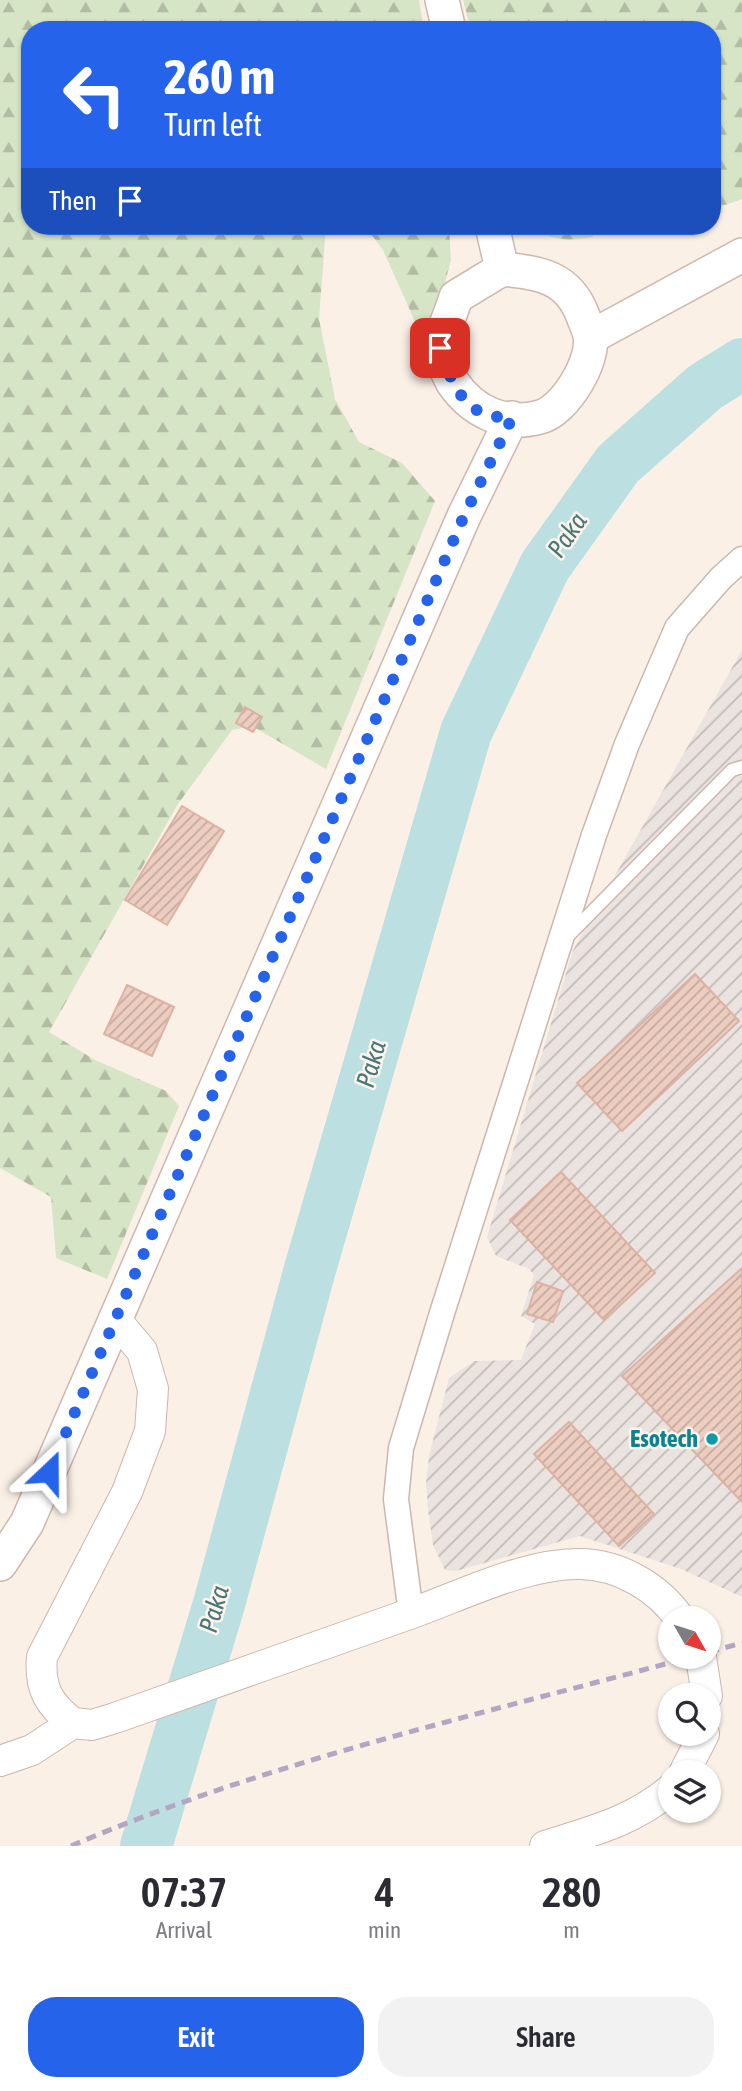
<!DOCTYPE html>
<html lang="en">
<head>
<meta charset="utf-8">
<style>
  body { margin:0; font-family:"Asap Condensed",sans-serif; background:#f2f2f3; color:#2b2b33; height:100vh; display:flex; flex-direction:column; font-size:26px; white-space:nowrap }
  * { box-sizing:border-box; margin:0 }
  p { font-size:23px; color:#7c7c81 }
  .icon { flex:none; width:38px; height:38px; fill:none; stroke:currentColor; stroke-width:2; stroke-linecap:round; stroke-linejoin:round }
  .map { position:relative; height:1846px; overflow:hidden }
  .sheet { display:flex; flex-direction:column; background:#fff; flex:1 }
  .sheet>* { flex:none }
  .banner { position:absolute; left:21px; top:21px; width:700px; height:214px; border-radius:28px; box-shadow:0 2px 5px #0004; background:#2563eb; color:#fff; overflow:hidden }
  .needle { width:46px; rotate:129deg }
  .buttons { position:absolute; left:658px; top:1606px; display:grid; gap:14px }
  .buttons a { display:grid; place-items:center; width:63px; height:63px; border-radius:50%; background:#fff; box-shadow:0 2px 5px #0004; font-size:35px }
  .pin { position:absolute; display:grid; place-items:center; width:60px; height:60px; color:#fff; margin:-30px; border-radius:14px; box-shadow:0 4px 10px #0006 }
  .me { position:absolute; width:77px; margin:-38px; rotate:23deg; stroke-linejoin:round; filter:drop-shadow(0 0 5px #0008) }
  .turn { display:flex; align-items:center; gap:24px; height:147px; padding:0 28px; font-size:32px }
  .turn .icon { width:91px; height:91px; stroke-width:2.5 }
  .turn b { display:block; font-size:49px; line-height:60px }
  .then { display:flex; align-items:center; height:66px; padding:0 28px; background:#0003; gap:14px; font-size:26px }
  .eta { display:flex; justify-content:space-evenly; align-items:center; height:119px; text-align:center }
  .eta b { font-size:42px; font-weight:600; line-height:49px }
  .primary-button { display:flex; gap:14px; margin-top:auto; padding:14px 28px }
  .primary-button a { flex:1; height:80px; border-radius:28px; background:#2563eb; color:#fff; font-size:28px; font-weight:600; line-height:80px; text-align:center }
  .primary-button a+a { background:#f2f2f3; color:#2b2b33 }
  .map>svg:first-child { display:block }
  .industrial { fill:url(#industrial-furrows) }
  .forest { fill:url(#forest-firs) }
  .lines { fill:none; stroke-linecap:round; stroke-linejoin:round }
  .river { stroke:#bce0e1; stroke-width:52 }
  .building { fill:url(#building-hatch); stroke:#ddb2a3; stroke-width:2 }
  .service-casing { stroke:#cab7ad; stroke-width:15 }
  .minor-casing { stroke:#cab7ad; stroke-width:27 }
  .tertiary-casing { stroke:#cab7ad; stroke-width:32 }
  .secondary-casing { stroke:#ceb8ae; stroke-width:36 }
  .service { stroke:#fff; stroke-width:12 }
  .minor { stroke:#fff; stroke-width:24 }
  .tertiary { stroke:#fff; stroke-width:30 }
  .secondary { stroke:#fff; stroke-width:33 }
  .rail { stroke:#b2a6c2; stroke-width:5; stroke-dasharray:10 7; stroke-linecap:butt }
  .route { stroke:#2563eb; stroke-width:12; stroke-dasharray:0 21.6 }
  .culture-dot { fill:#0f9aa8; stroke:#fdf4eb; stroke-width:2.5 }
  .labels { text-anchor:middle; stroke-width:5; stroke-linejoin:round; paint-order:stroke }
  .culture-label { font-size:24px; font-weight:bold; fill:#0d838f; stroke:#fdf4eb; text-anchor:end }
  .water-label { font-size:26px; font-style:italic; fill:#47777a; stroke:#fdf4eb }
</style>
</head>
<body>
<div class="map">
<svg width="742" height="1846" viewBox="0 0 742 1846">
  <defs>
    <pattern id="industrial-furrows" width="10" height="10" patternUnits="userSpaceOnUse" patternTransform="scale(1.75)"><rect width="10" height="10" fill="#eae3df"/><path d="M-1 1l2-2M0 10L10 0M9 11l2-2" fill="none" stroke="#c2bbb7"/></pattern>
    <pattern id="forest-firs" width="22" height="20" patternUnits="userSpaceOnUse" patternTransform="scale(1.75)"><rect width="22" height="20" fill="#d6e5c6"/><path d="M5 1l3.5 6h-7zM16 11l3.5 6h-7z" fill="#b2bca3"/></pattern>
    <pattern id="building-hatch" width="6" height="6" patternUnits="userSpaceOnUse" patternTransform="scale(1.75)"><rect width="6" height="6" fill="#eccdc0"/><path d="M-1 1l2-2M0 6l6-6M5 7l2-2" fill="none" stroke="#c4a99e"/></pattern>
  </defs>
  <rect width="100%" height="100%" fill="#faf0e6"/>
  <path class="industrial" d="M742 650V1597L681 1569 580 1536 456 1571 445 1570 433 1545 428 1510 426 1483 429 1456 449 1378 474 1361 521 1360 535 1324 521 1316 534 1275 529 1269 496 1256 487 1237 573 950Z"/>
  <path class="forest" d="M0 0H419L424 30H30V226H326L319 319 335 399 359 442 402 463 435 501 326 769 252 726 232 730 178 804 49 1032 95 1060 166 1091 179 1106 107 1279 56 1258 51 1197 0 1168Z
    M463 0H742V199L712 210V30H471Z
    M365 226H449L451 260 436 316 417 326 383 250Z
    M533 226H589L593 237C569 241 552 242 533 226Z"/>
  <g class="lines">
    <path class="river" d="M146 1846 219 1604 310 1269 466 732 545 566 618 464 705 387 742 364"/>
  </g>
  <path class="building" d="M245 707 262 717 253 732 236 723Z
    M182 806 224 831 167 925 125 900Z
    M695 974 739 1021 622 1131 577 1083Z
    M127 985 174 1007 152 1056 104 1034Z
    M561 1172 655 1273 604 1320 510 1220Z
    M742 1268V1502L622 1376Z
    M537 1282 563 1291 553 1322 527 1314Z
    M569 1422 654 1514 619 1546 534 1454Z"/>
  <g class="lines">
    <g class="service-casing">
      <path id="service" d="M566 938 732 770 742 767"/>
    </g>
    <g class="minor-casing">
      <path id="minor" d="M411 1614 396 1499 401 1448 443 1310 594 835 627 744 677 628 721 578 742 559"/>
    </g>
    <g class="tertiary-casing">
      <path id="tertiary" d="M701 1657 707 1696
        M73 1723C49 1705 39 1688 42 1657L127 1492 150 1431 153 1389 142 1351 115 1319
        M0 1761 32 1750 73 1723 92 1725 115 1718C215 1682 315 1648 415 1612 465 1594 529 1562 582 1564 620 1565 659 1588 680 1619
        M684 1773 704 1734
        M545 1846C592 1831 631 1822 670 1790"/>
    </g>
    <g class="secondary-casing">
      <path id="secondary" d="M442 0 449 30
        M492 226 502 269
        M502 269C539 273 568 276 583 316 585 322 589 329 590 336 595 360 565 411 540 417 505 427 473 412 453 383 448 374 440 358 441 348 441 332 452 312 456 297Z
        M591 337 742 255
        M0 1564 27 1523 464 516 512 418"/>
    </g>
    <use href="#service" class="service"/>
    <use href="#minor" class="minor"/>
    <use href="#tertiary" class="tertiary"/>
    <use href="#secondary" class="secondary"/>
    <path class="rail" d="M709 1652 742 1643
      M71 1846C269 1761 483 1714 691 1657"/>
  </g>
  <g class="lines">
    <path class="route" d="M49 1472 464 516 512 418C503 417 492 417 484 414 458 403 448 372 440 348"/>
  </g>
  <circle class="culture-dot" cx="712" cy="1439" r="7"/>
  <g class="labels">
    <g class="culture-label">
      <text x="698" y="1447">Esotech</text>
    </g>
    <g class="water-label">
      <text transform="translate(567 535) rotate(-55)" y="9">Paka</text>
      <text transform="translate(371 1064) rotate(-74)" y="9">Paka</text>
      <text transform="translate(214 1609) rotate(-74)" y="9">Paka</text>
    </g>
  </g>
</svg>
<div class="buttons">
<a><svg class="needle" viewBox="-14 -14 28 28"><path d="M0-13l5 13h-10z" fill="#e53935"/><path d="M0 13l5-13h-10z" fill="#7c7c81"/></svg></a>
<a><svg class="icon" aria-label="search" viewBox="0 0 24 24"><circle cx="10" cy="10" r="6"/><path d="M15 15l6 6"/></svg></a>
<a><svg class="icon" aria-label="layers" viewBox="0 0 24 24"><path d="M12 4l9 5-9 5-9-5zM3 14l9 5 9-5"/></svg></a>
</div>
<div class="pin" style="left:440px;top:348px;background:#d93025"><svg class="icon" aria-label="arrive" viewBox="0 0 24 24"><path d="M6 21V4h12l-3 4 3 4H6"/></svg></div>
<svg class="me" style="left:49px;top:1472px" viewBox="-20 -20 40 40"><path d="M0-17L14 15 0 8-14 15z" fill="#2563eb" stroke="#fff" stroke-width="4"/></svg>
<div class="banner">
<div class="turn"><svg class="icon" aria-label="left" viewBox="0 0 24 24"><path d="M17 20v-9H6M10 6l-5 5 5 5"/></svg><div><b>260 m</b>Turn left</div></div>
<div class="then">Then<svg class="icon" aria-label="arrive" viewBox="0 0 24 24"><path d="M6 21V4h12l-3 4 3 4H6"/></svg></div>
</div>
</div>
<section class="sheet">
<div class="eta">
<div><b>07:37</b><p>Arrival</p></div>
<div><b>4</b><p>min</p></div>
<div><b>280</b><p>m</p></div>
</div>
<div class="primary-button"><a>Exit</a><a>Share</a></div>
</section>
</body>
</html>
